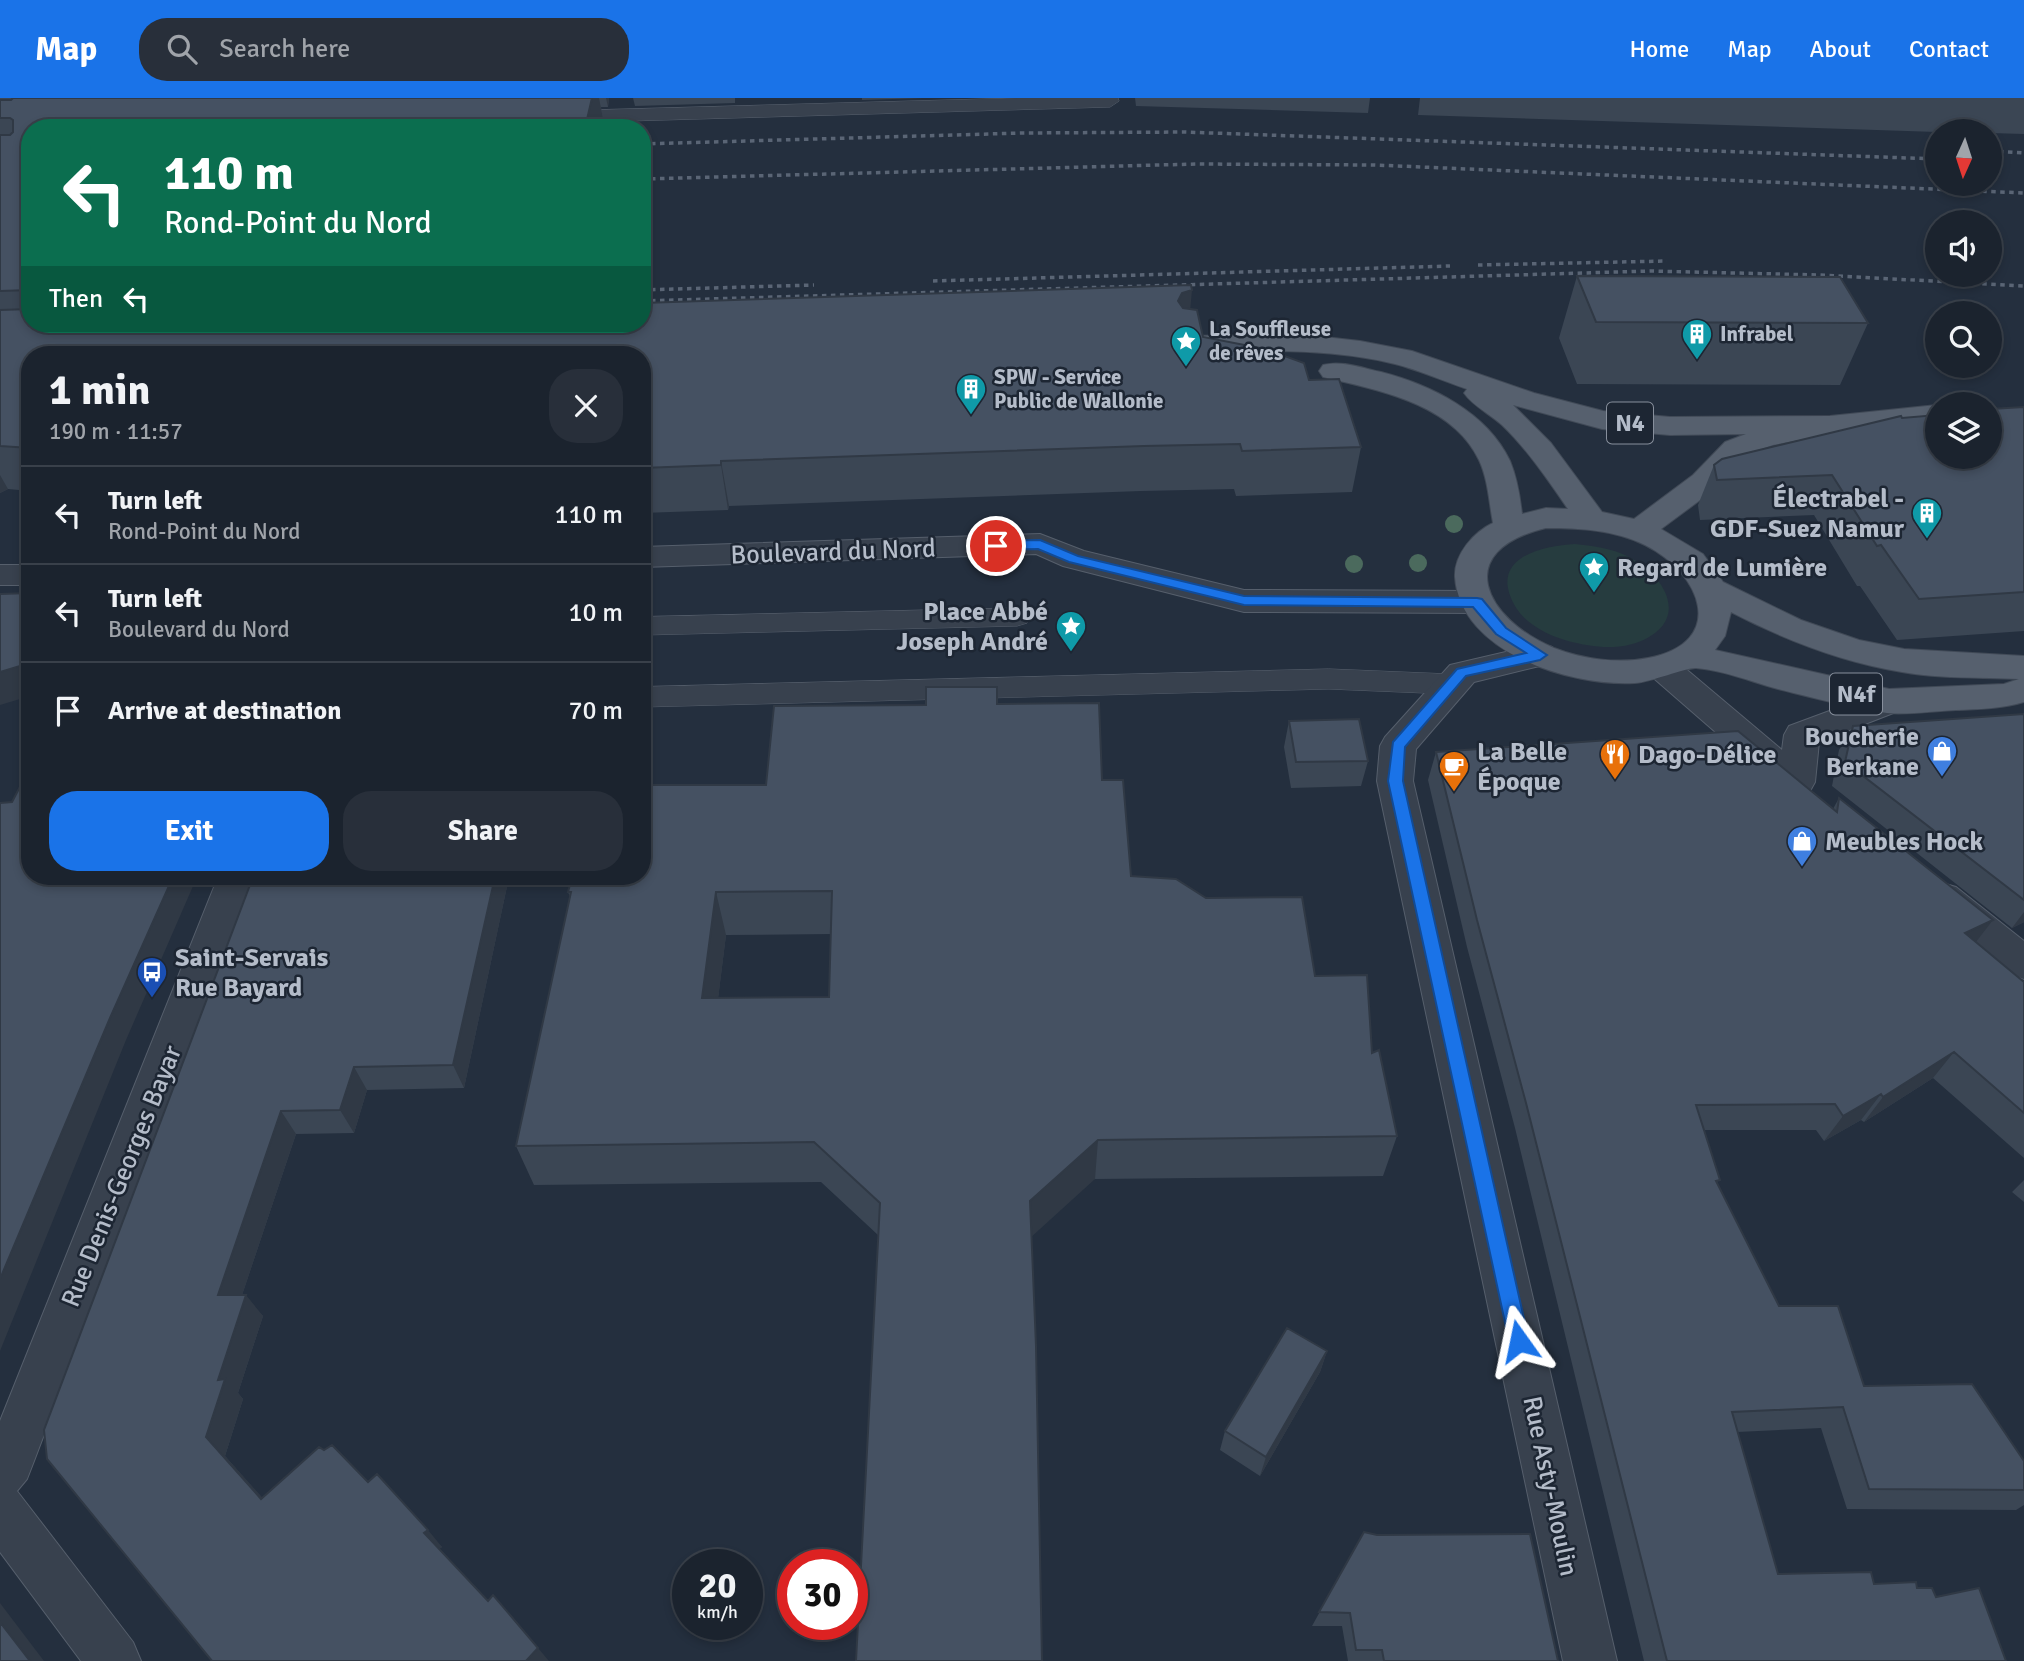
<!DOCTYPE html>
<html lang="en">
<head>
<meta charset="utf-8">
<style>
  body { margin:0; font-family:Signika,sans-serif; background:#282f3a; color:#f1f3f6; height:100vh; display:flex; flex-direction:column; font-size:26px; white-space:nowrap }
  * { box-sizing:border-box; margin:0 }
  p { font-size:23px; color:#a0a4aa }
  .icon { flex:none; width:38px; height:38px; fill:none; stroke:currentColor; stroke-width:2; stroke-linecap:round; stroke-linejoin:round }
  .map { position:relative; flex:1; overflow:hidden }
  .panel { position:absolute; left:21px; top:248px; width:630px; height:539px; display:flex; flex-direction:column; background:#1b232e; border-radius:28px; box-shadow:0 4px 10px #0003,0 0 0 2px #39404a }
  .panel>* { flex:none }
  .top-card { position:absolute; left:21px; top:21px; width:630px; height:214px; border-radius:28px; box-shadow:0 4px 10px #0003,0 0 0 2px #39404a; background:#0b6e4f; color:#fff; overflow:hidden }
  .needle { width:46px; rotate:183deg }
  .controls { position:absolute; left:1925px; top:21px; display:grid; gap:14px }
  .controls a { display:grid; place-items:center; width:77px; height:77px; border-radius:50%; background:#1b232e; box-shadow:0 4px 10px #0003,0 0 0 2px #39404a; font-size:35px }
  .speed { position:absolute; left:672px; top:1451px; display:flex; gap:14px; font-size:35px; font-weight:700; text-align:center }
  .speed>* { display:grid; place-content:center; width:91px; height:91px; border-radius:50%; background:#1b232e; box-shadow:0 4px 10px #0003,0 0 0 2px #39404a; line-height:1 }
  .speed small { font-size:18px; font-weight:400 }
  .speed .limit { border:10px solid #d22; background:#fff; color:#111 }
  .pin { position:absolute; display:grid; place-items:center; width:60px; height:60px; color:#fff; margin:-30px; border:4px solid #fff; border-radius:50%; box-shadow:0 2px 7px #0007 }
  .me { position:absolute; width:77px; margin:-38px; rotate:348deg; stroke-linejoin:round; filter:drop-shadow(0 0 5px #0008) }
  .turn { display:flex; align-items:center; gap:24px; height:147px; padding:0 28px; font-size:32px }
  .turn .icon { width:91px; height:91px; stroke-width:2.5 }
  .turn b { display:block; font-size:49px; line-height:60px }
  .then { display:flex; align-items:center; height:66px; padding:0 28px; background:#0003; gap:14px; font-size:26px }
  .round { display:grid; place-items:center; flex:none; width:74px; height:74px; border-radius:28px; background:#282f3a }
  .summary { display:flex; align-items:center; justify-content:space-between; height:119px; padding:0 28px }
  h1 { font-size:42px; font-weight:700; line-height:52px }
  .button { display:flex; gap:14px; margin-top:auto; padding:14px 28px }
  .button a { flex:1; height:80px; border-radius:28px; background:#1a73e8; color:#fff; font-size:28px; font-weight:700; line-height:80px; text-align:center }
  .button a+a { background:#282f3a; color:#f1f3f6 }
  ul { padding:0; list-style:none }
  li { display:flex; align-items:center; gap:21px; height:98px; padding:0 28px; border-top:2px solid #39404a }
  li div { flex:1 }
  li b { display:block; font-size:26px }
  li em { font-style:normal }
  header { display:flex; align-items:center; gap:42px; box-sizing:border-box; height:98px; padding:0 35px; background:#1a73e8; color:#fff }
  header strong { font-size:33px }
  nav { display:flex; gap:38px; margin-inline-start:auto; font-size:24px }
  .search { width:490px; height:63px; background:#282f3a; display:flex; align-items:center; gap:18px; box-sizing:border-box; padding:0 24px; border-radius:28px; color:#a0a4aa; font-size:26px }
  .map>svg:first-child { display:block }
  .green { fill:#263c3f }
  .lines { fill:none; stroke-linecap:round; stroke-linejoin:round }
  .service-casing { stroke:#565f6c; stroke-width:1 }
  .minor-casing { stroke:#565f6c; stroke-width:2 }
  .tertiary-casing { stroke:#565f6c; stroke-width:2 }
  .primary-casing { stroke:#414a57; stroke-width:2 }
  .service { fill:#38414e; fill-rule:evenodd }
  .minor { fill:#38414e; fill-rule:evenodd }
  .tertiary { fill:#38414e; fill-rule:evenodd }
  .primary { fill:#56606e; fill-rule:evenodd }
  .rail { stroke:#5a6575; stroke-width:3.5; stroke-dasharray:4.5 4.5; stroke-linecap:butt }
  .tree { fill:#4b6a5d }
  .wall { fill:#3b4654; fill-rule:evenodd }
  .shaded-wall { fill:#303945 }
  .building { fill:#455162; stroke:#303945; stroke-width:2; fill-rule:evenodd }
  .route { fill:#1a73e8; stroke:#114b97; stroke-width:2 }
  .labels { text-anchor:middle; stroke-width:5; stroke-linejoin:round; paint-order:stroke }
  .far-poi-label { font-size:21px; font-weight:bold; fill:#b4bcc9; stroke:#1d2633; text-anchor:start }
  .shield { fill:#1d2633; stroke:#878f9c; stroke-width:2 }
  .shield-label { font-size:24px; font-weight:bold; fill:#b4bcc9 }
  .poi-label { font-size:26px; font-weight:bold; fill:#b4bcc9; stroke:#1d2633; text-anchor:start }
  .street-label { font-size:26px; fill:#b4bcc9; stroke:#1d2633 }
</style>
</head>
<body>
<header>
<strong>Map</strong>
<div class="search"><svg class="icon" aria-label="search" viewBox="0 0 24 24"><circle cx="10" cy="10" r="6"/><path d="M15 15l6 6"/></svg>Search here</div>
<nav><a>Home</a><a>Map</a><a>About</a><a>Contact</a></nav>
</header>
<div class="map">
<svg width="2024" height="1563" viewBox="0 0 2024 1563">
  <rect width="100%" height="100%" fill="#242f3e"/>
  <path class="green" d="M1575 446C1592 448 1611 450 1627 458 1664 476 1692 521 1641 543 1618 553 1591 549 1568 543 1549 538 1525 526 1515 508 1488 461 1539 448 1575 446Z"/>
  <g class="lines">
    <g class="service-casing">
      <path id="service" d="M1020 0H1118L1119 3 1110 9 560 25 551 19 560 13Z
        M1017 510 1027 513 1031 519 1027 525 1017 528 642 537V519Z
        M1329 571 1449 576 1459 579 1463 586 1459 593 1449 596 1329 591 642 609V589Z"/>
    </g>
    <g class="minor-casing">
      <path id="minor" d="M1540 546 1552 549 1557 557 1552 565 1474 584 1416 651 1413 683 1617 1563H1563L1377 683 1380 648 1385 639 1450 567Z
        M1662 557 1674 561 1782 652 1784 637 1789 628 1889 591 1901 594 1906 603 1901 612 1819 644 1815 684 1810 693 1797 697 1781 691 1650 577 1645 569 1650 561Z
        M218 779H256L34 1363 27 1381 17 1393 133 1544 141 1563H81L0 1454V1323Z
        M1942 785 1956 789 2024 843V881L2010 876 1928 811 1923 800 1928 789Z"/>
    </g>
    <g class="tertiary-casing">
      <path id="tertiary" d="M1040 436 1084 453 1244 492 1477 493 1489 496 1493 504 1489 512 1477 515 1244 514 1063 468 1036 456 642 469V449Z
        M0 467H30V487H0Z"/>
    </g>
    <g class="primary-casing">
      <path id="primary" d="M1298 236 1360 243 1412 253 1534 295 1603 313 1670 319 1830 318 1937 307V325L1830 336 1773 347 1747 356 1715 391 1661 431 1703 456 1723 484 1801 522 1859 542 1904 551 2024 558V604C2001 611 1979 611 1956 612 1934 613 1909 617 1887 615 1851 610 1814 600 1778 591 1752 584 1723 572 1696 570 1688 569 1651 584 1635 585 1572 589 1460 555 1455 479 1454 456 1474 434 1493 425 1489 404 1488 381 1479 362 1452 305 1377 292 1323 279L1319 273 1323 267C1342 262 1362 270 1381 274 1431 287 1487 314 1510 363 1517 380 1520 398 1522 416L1546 410 1568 411C1548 382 1528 352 1502 327 1490 316 1473 308 1464 295L1467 291C1443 283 1419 272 1395 266 1328 249 1258 253 1190 254L1180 252 1176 246 1180 240 1190 238ZM1513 307 1602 331 1670 337 1746 336 1725 344 1693 377 1634 421 1602 414 1551 345ZM1546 430C1580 430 1614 432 1645 447 1701 475 1729 544 1648 560 1618 566 1582 561 1554 550 1485 521 1450 453 1546 430ZM1731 514C1785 542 1841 564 1902 574 1940 581 1981 579 2019 581L2004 586 1889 591 1715 552 1725 538Z"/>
    </g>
    <use href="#service" class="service"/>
    <use href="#minor" class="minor"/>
    <use href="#tertiary" class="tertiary"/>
    <use href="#primary" class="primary"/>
    <path class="rail" d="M642 46 1023 35 1184 34 1937 61
      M1990 53 2024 55
      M642 81 1196 66 1375 67 2024 95
      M1478 167 1667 163
      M933 183 1450 168
      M642 192 814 187
      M642 203 1650 173 1820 177 2024 188"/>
  </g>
  <g class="tree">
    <circle cx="1454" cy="426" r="9"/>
    <circle cx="1418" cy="465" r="9"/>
    <circle cx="1354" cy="466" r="9"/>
  </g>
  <path class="wall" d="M0 0H609L608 9H601L604 26 30 30V226L1190 211 1203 239 1309 282 1361 349 1352 394 1236 398 1234 391 1141 393 729 408 728 412 642 415V257H30V393L8 391 0 395Z
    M633 0H735V5L635 8Z
    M862 0H923L862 2Z
    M1135 0H1370L1368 15 1136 8Z
    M1420 0H2024V36L1990 35V33L1937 34 1418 17Z
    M1577 178 1868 225 1840 287 1577 286 1559 240Z
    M2024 309V533L1897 542 1860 488H1857L1814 417 1700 422 1698 407 1714 367 1902 320Z
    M997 606 1102 682 1131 778 1315 878 1372 955 1397 1038 1383 1078 1095 1081 878 1137 821 1084 534 1087 516 1048 570 799 568 794 766 687ZM831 836 829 899 718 900 726 837Z
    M2024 616V824L2012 830 1832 688 1839 652 1853 628Z
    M1289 623 1368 663 1361 688 1291 690 1284 649Z
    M1436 654 1833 711 1839 700 1976 844 2024 884V1060L1933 980 1864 1024 1861 1022 1824 1043 1816 1032H1704L1718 1086 1779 1208 1864 1288 2024 1363V1407L2016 1412 1847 1411 1821 1330 1737 1334 1778 1476 1917 1490 1936 1499 2006 1563H1644L1515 1030 1467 849 1428 682Z
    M253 779H509L464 990 367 992 354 1035 296 1036 242 1197 263 1218 238 1295 243 1301 225 1358 262 1400 324 1352 368 1384 442 1449 439 1451 488 1503 538 1550 212 1563Z
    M2024 1082V1104L2012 1094Z
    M1327 1253 1320 1274 1260 1378 1220 1352 1225 1333Z
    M1364 1434 1558 1563H1348L1342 1528H1312Z"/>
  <path class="shaded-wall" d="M592 0H599L604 26 603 30H585Z
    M606 0H609L608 9Z
    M1192 192 1188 236 1178 203 1182 195Z
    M721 363 729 408 728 412 721 367Z
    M0 377 8 391 0 395Z
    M30 565V598L0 607V574Z
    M173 779H197L126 942 0 1253V1181L110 920Z
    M495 779H509L464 990 453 967Z
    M716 794 726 837 713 942 702 900Z
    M2024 814V824L2012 830Z
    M1993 822 1972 849 1965 835Z
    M1954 954 1933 980 1864 1024 1883 999Z
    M354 969 367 992 354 1035 340 1012Z
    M1881 996 1861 1022 1824 1043 1843 1018Z
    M281 1013 296 1036 235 1218 218 1197Z
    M1098 1042 1095 1081 1029 1141 1030 1103Z
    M246 1197 263 1218 238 1295 243 1301 225 1358 279 1418 261 1401 206 1339 218 1282Z
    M1327 1253 1320 1274 1260 1378 1266 1359Z
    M428 1432 442 1449 438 1452 424 1435Z
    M0 1505 44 1563H30L0 1524Z
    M538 1550 549 1563H526Z"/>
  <path class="building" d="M13 0H592L585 30H30V192L0 193V37H10L13 34V22L10 20H0V2H11Z
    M1577 178 1840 179 1868 225 1596 224Z
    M1191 187 1192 192 1182 195 1178 203 1183 210 1197 212 1203 239 1265 251 1304 265 1309 282 1339 281 1361 349 1242 353 1240 346 1144 348 721 363V367L642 370V257H30V350L0 348V212L30 211V226H642V205Z
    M2024 309V494L1919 501 1881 447 1877 448 1832 377 1717 382 1714 367 1722 361 1901 318 1902 320 1937 317V359H1990V311Z
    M30 495V565L0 574V496Z
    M926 589H997V606L1099 605 1102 682H1123L1131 778 1176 781 1206 800 1302 799 1315 878 1367 877 1372 955 1379 952 1397 1038 1098 1042 1030 1103 1036 1248 1042 1563H856L880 1105 814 1044 516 1048 571 794H568L572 779H642V687H766L774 608 926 607ZM832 793 829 899 702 900 716 794Z
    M2024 616V802L1845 664 1853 628Z
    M1359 621 1368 663 1296 664 1289 623Z
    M1738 633 1837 714 1839 700 1993 822 1965 835 2024 884V1015L1954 954 1883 999 1881 996 1843 1018 1835 1006 1696 1007 1720 1082 1716 1083 1779 1208H1838L1864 1288 1972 1286 2024 1363V1392L1869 1391 1843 1309 1732 1314 1778 1476 1871 1474 1874 1486 1916 1484 1917 1490H1932L1936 1499 1979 1490 2006 1563H1667L1526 1005 1477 822 1436 654Z
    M23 683H30V779H173L110 920 0 1181V705L12 704Z
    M253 779H495L453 967 354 969 340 1012 281 1013 218 1197H246L218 1282 225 1281 206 1339 261 1401 319 1349 324 1352 332 1347 368 1384 377 1376 428 1432 424 1435 488 1503 493 1497 538 1550 526 1563H212L47 1361 44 1332Z
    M1287 1230 1327 1253 1266 1359 1225 1333Z
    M1364 1434 1377 1437 1530 1436 1558 1563H1384L1382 1552H1356L1350 1515 1319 1514Z
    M0 1524 30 1563H0Z"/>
  <path class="route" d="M1040 442 1078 458 1244 498 1477 500 1482 501 1506 530 1547 557 1540 562 1466 578 1405 649 1403 683 1529 1243 1526 1249 1519 1252 1512 1249 1509 1243 1388 683 1393 644 1457 571 1526 555 1496 536 1473 509 1244 507 1069 464 1038 451 996 452 989 448 996 443Z"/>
  <defs>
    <g id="building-pin" transform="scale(1.575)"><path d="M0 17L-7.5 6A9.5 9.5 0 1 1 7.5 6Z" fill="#0f9aa8" stroke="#1d2633"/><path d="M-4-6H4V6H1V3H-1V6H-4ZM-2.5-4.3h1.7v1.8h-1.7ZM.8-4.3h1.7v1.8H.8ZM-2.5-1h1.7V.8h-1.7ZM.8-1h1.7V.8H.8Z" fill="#fff"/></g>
    <g id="sight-pin" transform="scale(1.575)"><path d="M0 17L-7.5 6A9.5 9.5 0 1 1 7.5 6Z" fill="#0f9aa8" stroke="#1d2633"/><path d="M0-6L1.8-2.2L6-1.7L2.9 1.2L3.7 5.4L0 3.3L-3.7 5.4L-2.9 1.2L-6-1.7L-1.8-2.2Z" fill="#fff"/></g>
    <g id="shop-pin" transform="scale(1.575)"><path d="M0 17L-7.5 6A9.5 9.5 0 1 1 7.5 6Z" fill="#3f7fe0" stroke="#1d2633"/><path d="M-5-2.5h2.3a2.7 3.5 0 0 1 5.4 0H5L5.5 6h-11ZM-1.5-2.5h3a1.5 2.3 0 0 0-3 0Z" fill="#fff"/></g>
    <g id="restaurant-pin" transform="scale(1.575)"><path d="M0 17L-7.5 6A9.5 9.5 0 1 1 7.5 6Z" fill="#e8710a" stroke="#1d2633"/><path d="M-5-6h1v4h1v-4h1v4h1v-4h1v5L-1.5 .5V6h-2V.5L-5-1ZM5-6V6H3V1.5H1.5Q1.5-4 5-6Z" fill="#fff"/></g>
    <g id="cafe-pin" transform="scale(1.575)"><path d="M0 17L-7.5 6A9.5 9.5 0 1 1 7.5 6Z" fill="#e8710a" stroke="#1d2633"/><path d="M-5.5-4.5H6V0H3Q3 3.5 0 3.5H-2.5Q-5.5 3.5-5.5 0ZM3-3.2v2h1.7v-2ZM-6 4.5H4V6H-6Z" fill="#fff"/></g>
    <g id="bus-pin" transform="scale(1.575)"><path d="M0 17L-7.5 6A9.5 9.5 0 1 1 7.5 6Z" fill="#1a4fb4" stroke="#1d2633"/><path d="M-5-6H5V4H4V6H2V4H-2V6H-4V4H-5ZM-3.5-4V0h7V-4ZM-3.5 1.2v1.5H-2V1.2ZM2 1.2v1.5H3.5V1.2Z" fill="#fff"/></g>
  </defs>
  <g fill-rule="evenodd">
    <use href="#building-pin" x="1697" y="236"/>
    <use href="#sight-pin" x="1186" y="243"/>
    <use href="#building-pin" x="971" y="291"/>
    <use href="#building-pin" x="1927" y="415"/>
    <use href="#sight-pin" x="1594" y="469"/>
    <use href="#sight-pin" x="1071" y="528"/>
    <use href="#shop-pin" x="1942" y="653"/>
    <use href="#restaurant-pin" x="1615" y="656"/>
    <use href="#cafe-pin" x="1454" y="668"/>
    <use href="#shop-pin" x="1802" y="743"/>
    <use href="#bus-pin" x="152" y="874"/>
  </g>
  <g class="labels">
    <g class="far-poi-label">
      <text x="1209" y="238">La Souffleuse<tspan x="1209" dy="24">de rêves</tspan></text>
      <text x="1720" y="243">Infrabel</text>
      <text x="994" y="286">SPW - Service<tspan x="994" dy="24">Public de Wallonie</tspan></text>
    </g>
    <g class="shield">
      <rect x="1607" y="304.5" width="46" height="41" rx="5"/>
      <rect x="1830" y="575.5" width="52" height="41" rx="5"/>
    </g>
    <g class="shield-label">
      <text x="1630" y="333">N4</text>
      <text x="1856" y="604">N4f</text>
    </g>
    <g class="poi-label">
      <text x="1904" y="409" text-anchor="end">Électrabel -<tspan x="1904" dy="30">GDF-Suez Namur</tspan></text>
      <text x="1617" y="478">Regard de Lumière</text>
      <text x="1048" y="522" text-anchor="end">Place Abbé<tspan x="1048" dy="30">Joseph André</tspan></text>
      <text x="1919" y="647" text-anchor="end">Boucherie<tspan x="1919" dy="30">Berkane</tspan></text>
      <text x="1477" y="662">La Belle<tspan x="1477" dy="30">Époque</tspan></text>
      <text x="1638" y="665">Dago-Délice</text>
      <text x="1825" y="752">Meubles Hock</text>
      <text x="175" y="868">Saint-Servais<tspan x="175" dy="30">Rue Bayard</tspan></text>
    </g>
    <g class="street-label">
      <text transform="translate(833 453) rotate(-2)" y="9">Boulevard du Nord</text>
      <text transform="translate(121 1078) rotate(-68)" y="9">Rue Denis-Georges Bayar</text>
      <text transform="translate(1551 1388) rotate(78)" y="9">Rue Asty-Moulin</text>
    </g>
  </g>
</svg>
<div class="controls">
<a><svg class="needle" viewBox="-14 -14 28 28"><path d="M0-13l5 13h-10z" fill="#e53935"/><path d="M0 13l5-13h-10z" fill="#a0a4aa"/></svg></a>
<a><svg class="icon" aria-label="sound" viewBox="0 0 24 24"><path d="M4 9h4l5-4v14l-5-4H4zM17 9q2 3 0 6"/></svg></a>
<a><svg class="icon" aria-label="search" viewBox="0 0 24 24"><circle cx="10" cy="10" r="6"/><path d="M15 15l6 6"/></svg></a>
<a><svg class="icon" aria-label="layers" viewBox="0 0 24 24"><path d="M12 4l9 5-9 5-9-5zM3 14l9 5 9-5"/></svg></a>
</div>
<div class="speed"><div>20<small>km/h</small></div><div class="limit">30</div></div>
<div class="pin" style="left:996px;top:448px;background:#d93025"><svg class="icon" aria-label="arrive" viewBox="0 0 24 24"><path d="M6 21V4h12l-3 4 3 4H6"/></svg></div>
<svg class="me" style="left:1519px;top:1243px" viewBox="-20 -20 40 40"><path d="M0-17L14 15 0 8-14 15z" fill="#1a73e8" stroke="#fff" stroke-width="4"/></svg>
<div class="top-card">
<div class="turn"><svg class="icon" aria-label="left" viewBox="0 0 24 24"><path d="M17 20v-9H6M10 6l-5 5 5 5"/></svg><div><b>110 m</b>Rond-Point du Nord</div></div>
<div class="then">Then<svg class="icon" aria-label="left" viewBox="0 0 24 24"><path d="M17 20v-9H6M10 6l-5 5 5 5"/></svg></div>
</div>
<section class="panel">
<div class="summary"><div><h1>1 min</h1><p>190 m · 11:57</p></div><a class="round"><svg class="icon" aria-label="close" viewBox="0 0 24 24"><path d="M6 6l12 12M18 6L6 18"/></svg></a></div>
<ul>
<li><svg class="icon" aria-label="left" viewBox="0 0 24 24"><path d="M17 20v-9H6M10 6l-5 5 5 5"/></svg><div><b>Turn left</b><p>Rond-Point du Nord</p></div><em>110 m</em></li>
<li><svg class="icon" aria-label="left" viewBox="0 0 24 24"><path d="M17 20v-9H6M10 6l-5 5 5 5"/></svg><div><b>Turn left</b><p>Boulevard du Nord</p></div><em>10 m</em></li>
<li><svg class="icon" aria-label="arrive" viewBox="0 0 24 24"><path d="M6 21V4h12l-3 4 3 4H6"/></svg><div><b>Arrive at destination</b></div><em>70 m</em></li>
</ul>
<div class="button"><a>Exit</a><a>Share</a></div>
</section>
</div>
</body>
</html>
